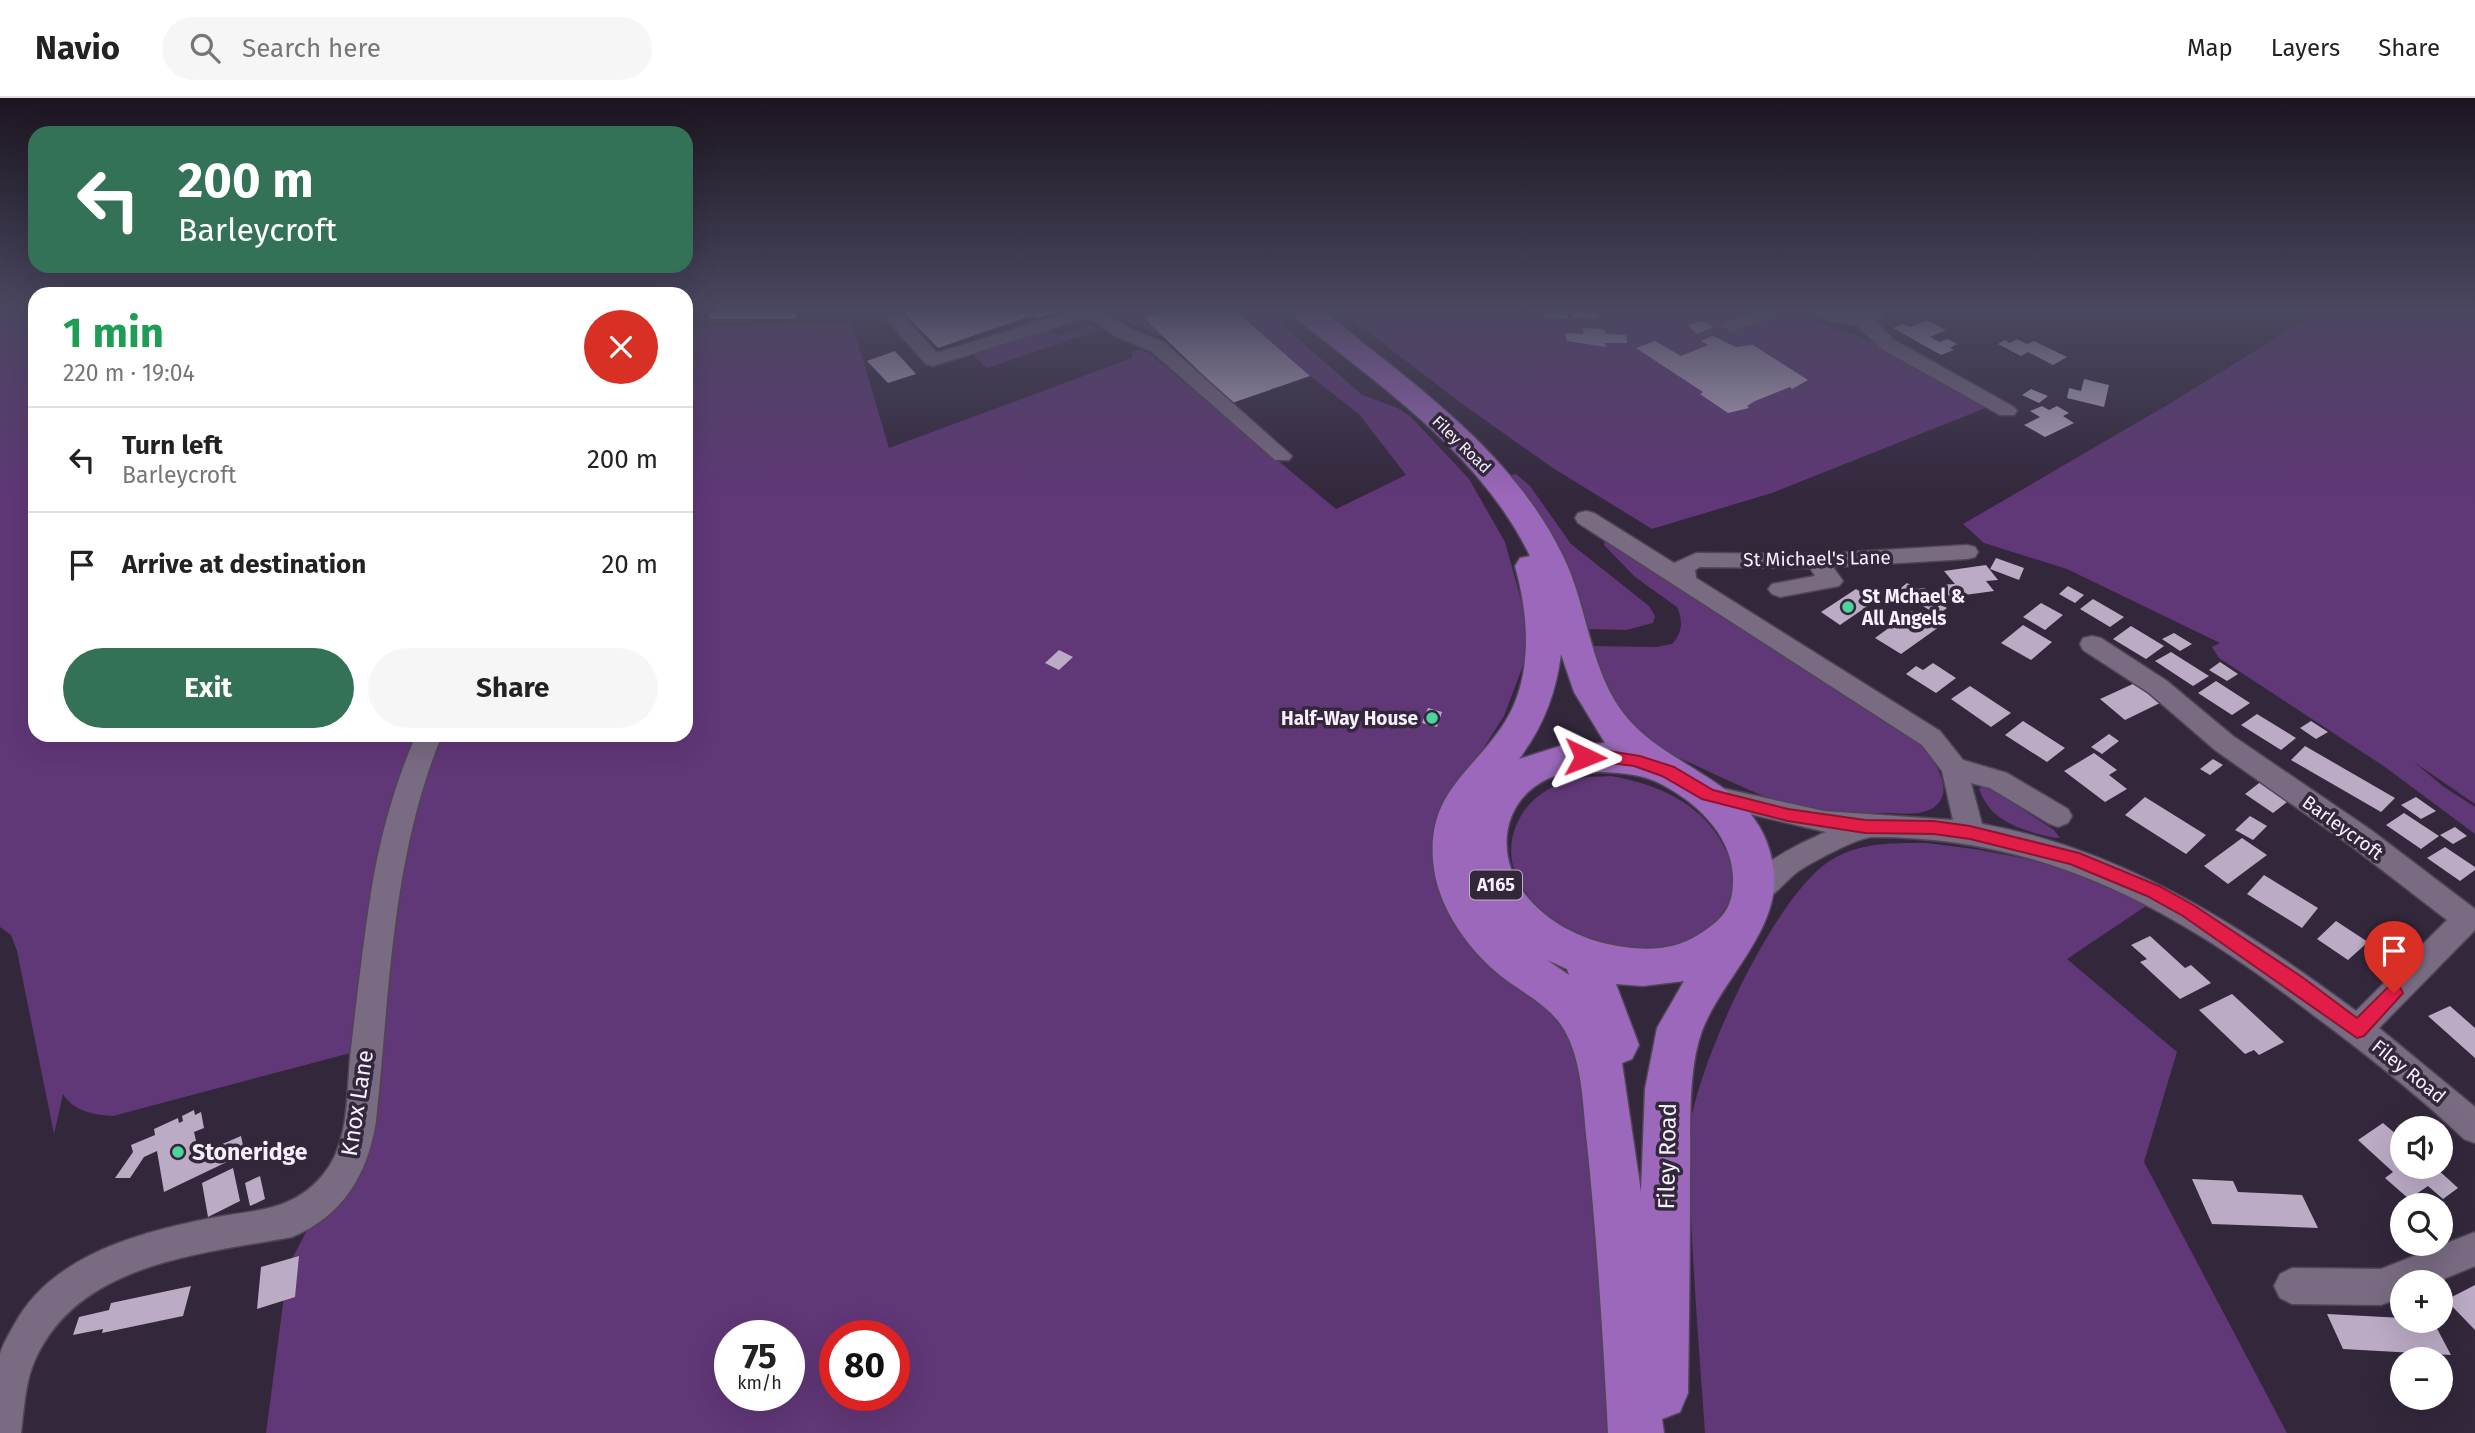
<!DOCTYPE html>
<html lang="en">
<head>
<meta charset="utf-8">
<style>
  body { margin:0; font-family:"Fira Sans",sans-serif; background:#f6f6f6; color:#222; height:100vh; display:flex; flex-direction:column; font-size:26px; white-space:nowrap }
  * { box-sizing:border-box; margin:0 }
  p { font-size:23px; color:#767676 }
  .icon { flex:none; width:38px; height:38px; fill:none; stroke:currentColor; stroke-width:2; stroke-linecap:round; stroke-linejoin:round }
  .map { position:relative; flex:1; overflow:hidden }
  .drawer { position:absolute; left:28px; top:189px; width:665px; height:455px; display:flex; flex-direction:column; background:#fff; border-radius:21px; box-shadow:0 7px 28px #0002 }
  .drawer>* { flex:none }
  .top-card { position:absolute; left:28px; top:28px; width:665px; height:147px; border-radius:21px; box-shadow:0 7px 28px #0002; background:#347258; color:#fff; overflow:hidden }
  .tools { position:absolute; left:2390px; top:1018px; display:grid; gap:14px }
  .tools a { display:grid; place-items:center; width:63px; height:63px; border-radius:50%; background:#fff; box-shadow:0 7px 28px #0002; font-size:35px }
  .speed { position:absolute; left:714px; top:1222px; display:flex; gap:14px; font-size:35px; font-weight:700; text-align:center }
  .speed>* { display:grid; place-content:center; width:91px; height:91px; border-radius:50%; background:#fff; box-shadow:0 7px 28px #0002; line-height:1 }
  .speed small { font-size:18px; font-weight:400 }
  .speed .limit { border:10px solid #d22; background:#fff; color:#111 }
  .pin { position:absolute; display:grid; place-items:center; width:60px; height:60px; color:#fff; margin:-72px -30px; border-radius:50% 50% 50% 0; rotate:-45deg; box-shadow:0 0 7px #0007 }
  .pin .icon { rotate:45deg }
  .me { position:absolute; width:77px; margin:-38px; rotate:92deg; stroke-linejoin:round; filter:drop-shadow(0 0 5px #0008) }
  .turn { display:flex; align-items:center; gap:24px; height:147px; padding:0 35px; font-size:32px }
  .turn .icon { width:91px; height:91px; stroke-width:2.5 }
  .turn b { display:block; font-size:49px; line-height:60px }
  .round { display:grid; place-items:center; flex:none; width:74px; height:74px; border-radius:37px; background:#f6f6f6 }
  .overview { display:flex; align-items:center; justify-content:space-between; height:119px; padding:0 35px }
  h1 { font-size:42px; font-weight:700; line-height:52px; color:#1e9e55 }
  .button { display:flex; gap:14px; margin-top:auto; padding:14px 35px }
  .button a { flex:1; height:80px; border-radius:42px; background:#347258; color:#fff; font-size:28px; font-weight:700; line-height:80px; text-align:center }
  .button a+a { background:#f6f6f6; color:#222 }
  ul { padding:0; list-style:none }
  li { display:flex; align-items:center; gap:21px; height:105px; padding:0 35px; border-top:2px solid #e0e0e0 }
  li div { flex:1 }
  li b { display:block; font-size:26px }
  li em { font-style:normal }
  header { display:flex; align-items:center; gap:42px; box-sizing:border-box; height:98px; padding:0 35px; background:#fff; border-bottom:2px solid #e0e0e0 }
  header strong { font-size:33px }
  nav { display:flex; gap:38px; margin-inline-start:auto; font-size:24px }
  .search { width:490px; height:63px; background:#f6f6f6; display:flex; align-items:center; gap:18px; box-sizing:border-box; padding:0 24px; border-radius:38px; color:#767676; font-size:26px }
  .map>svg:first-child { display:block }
  .green { fill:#603777; fill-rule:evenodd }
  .building { fill:#bbabc5 }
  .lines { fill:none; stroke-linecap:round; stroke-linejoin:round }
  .minor-casing { stroke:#504556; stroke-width:3 }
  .highway-casing { stroke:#504556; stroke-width:3 }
  .minor { fill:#796b82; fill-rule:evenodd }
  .highway { fill:#9c68bb; fill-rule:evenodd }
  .route { fill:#e11d48; stroke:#92132f; stroke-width:2 }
  .poi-dot { fill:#4bd49b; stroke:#33273b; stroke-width:2.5 }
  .labels { text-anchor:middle; stroke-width:7; stroke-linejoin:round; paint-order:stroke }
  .far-street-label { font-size:16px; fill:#f7effc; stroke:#33273b }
  .shield { fill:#33273b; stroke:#bcb3c2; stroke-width:2 }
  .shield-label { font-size:18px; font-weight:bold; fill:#f7effc }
  .street-label { font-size:19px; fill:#f7effc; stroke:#33273b }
  .poi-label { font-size:19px; font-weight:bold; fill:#f7effc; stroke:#33273b; text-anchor:start }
  .near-street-label { font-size:23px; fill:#f7effc; stroke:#33273b }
  .near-poi-label { font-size:23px; font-weight:bold; fill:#f7effc; stroke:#33273b; text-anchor:start }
</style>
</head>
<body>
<header>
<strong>Navio</strong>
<div class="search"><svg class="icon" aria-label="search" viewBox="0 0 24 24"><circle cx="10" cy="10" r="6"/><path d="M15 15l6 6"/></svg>Search here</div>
<nav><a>Map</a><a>Layers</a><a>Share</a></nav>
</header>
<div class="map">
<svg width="2475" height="1335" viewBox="0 0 2475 1335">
  <rect width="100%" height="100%" fill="#33273b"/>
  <path class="green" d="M0 214H35V637H686V214H695L687 229 852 225 889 350 1132 260V253L1141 252 1150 256 1336 411 1406 377 1359 316 1310 278 1237 214H1268L1362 297 1398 310 1411 319 1469 381 1505 444 1526 520 1525 562 1504 618 1465 679 1563 918 1582 973 1613 1335H266L288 1168 326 1097 377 948 113 1018C94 1017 73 1013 63 996L54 1036 17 853 11 837 0 829ZM730 1237H789V1297H730ZM835 1237H894V1297H835Z
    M1115 214H1163L1144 220 1165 240 1132 226Z
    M1349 214H1799L1815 223 1873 244 1988 309 1772 395 1652 431 1553 370 1461 305 1344 215Z
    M2318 214H2475V706L2414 664 2444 689 2475 709V736L2385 669 2219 560 2212 549 2220 545 2067 471 1984 445 1963 426 2169 306Z
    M1092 226 1100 232 987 270 975 259 976 254 1048 229 1058 238Z
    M1516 376 1530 388 1571 446 1649 508 1655 518 1653 525 1626 532 1589 531 1576 490 1558 451 1511 377Z
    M1605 441 1918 642C1931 658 1960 695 1931 711 1919 718 1898 715 1884 715 1856 715 1826 716 1799 709 1763 700 1729 683 1695 667 1678 659 1657 652 1643 640 1615 616 1604 581 1591 548L1656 549 1672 546C1683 534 1683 523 1677 509L1635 479 1604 447Z
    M1611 678C1661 687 1707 707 1728 757 1734 772 1735 789 1729 803 1721 819 1711 834 1694 842 1676 851 1656 852 1637 852 1573 850 1479 787 1522 716 1534 697 1556 684 1579 680 1589 678 1600 679 1611 678Z
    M1984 686 2054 732 2060 740C2053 740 2046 738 2038 736 2011 728 1989 719 1979 691Z
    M1926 745C2001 753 2081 768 2146 808L2067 861 2177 954 2144 1064 2287 1335H1705C1700 1263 1694 1190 1691 1118 1690 1093 1687 1068 1688 1043 1692 975 1772 802 1828 764 1858 744 1892 745 1926 745Z"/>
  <path class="building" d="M712 214H798L795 221H708Z
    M903 214H1056L1037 221 1033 217 938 250Z
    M1163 214H1237L1310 278 1232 305 1144 220Z
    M1543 214H1566L1568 221 1544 220Z
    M1571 214H1598L1599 220 1572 219Z
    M1927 222 1946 232 1930 239 1939 244 1948 241 1957 246 1950 250 1954 252 1941 257 1893 230 1904 226 1910 229Z
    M1701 223 1708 225 1714 229 1697 236 1688 227Z
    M1583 230 1604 231 1606 236 1626 237 1627 245H1605L1606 249 1567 243 1565 235 1584 236Z
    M1713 238 1736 249 1753 247 1808 282 1792 291 1790 289 1755 303 1747 308 1749 310 1728 315 1700 296 1703 294 1636 250 1655 243 1681 258 1708 247 1701 243Z
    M2017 241 2027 246 2034 243 2067 259 2053 267 2028 254 2021 258 1998 246 2005 242 2010 245Z
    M895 253 916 276 888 285 867 263Z
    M2084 281 2109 287 2104 309 2067 300 2069 290 2081 293Z
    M2031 291 2048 298 2039 305 2022 297Z
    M2042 308 2049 312 2057 308 2069 315 2063 318 2074 325 2045 339 2024 327 2040 319 2030 313Z
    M1996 460 2024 470 2019 482 1990 471Z
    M1986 467 1998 482 1986 483 1994 493 1950 499 1940 487 1955 486 1944 473Z
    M1907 485 1918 491 1924 490 1944 501 1938 505 1947 510 1938 517 1897 493Z
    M2068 488 2084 497 2075 505 2059 496Z
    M1856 491 1875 503 1840 527 1821 514Z
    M2093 501 2124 519 2110 529 2080 511Z
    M2041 505 2063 517 2045 532 2023 519Z
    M1912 513 1939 529 1901 556 1875 540Z
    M2023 527 2052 544 2031 562 2001 545Z
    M2131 528 2164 548 2146 561 2113 541Z
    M2174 535 2192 546 2180 553 2162 541Z
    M1059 552 1073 559 1059 572 1045 565Z
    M2171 554 2209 578 2193 588 2155 563Z
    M2220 564 2238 576 2227 583 2209 572Z
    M1933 565 1956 580 1936 595 1906 576 1916 568 1923 572Z
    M2216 583 2250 605 2232 617 2198 595Z
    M2135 585 2160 605 2125 622 2100 601Z
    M1970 588 2011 615 1991 629 1951 601Z
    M1428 610 1442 614 1437 629 1422 625Z
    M2257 616 2296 640 2281 652 2241 627Z
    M2023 623 2065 650 2047 664 2005 637Z
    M2311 623 2328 634 2316 641 2300 630Z
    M2109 636 2119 643 2102 656 2091 649Z
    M2305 648 2395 700 2381 714 2291 662Z
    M2094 655 2117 672 2109 677 2127 691 2105 704 2064 673Z
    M2213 661 2223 667 2210 677 2200 671Z
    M2263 682 2291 701 2273 715 2245 696Z
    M2145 699 2206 737 2186 756 2125 717Z
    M2416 699 2436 713 2421 721 2401 707Z
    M2404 715 2439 738 2421 751 2386 727Z
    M2250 718 2267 728 2253 742 2235 732Z
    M2455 729 2467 738 2453 746 2440 737Z
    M2242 740 2267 757 2228 786 2204 768Z
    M2445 749 2475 769V772L2460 783 2427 760Z
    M2264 777 2318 810 2302 830 2247 796Z
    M2336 823 2368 844 2348 862 2317 841Z
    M2150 838 2185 870 2191 867 2211 885 2180 901 2140 864 2147 861 2131 847Z
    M2232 896 2284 944 2259 957 2254 952 2245 956 2199 912Z
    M2450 908 2475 930V960L2428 918Z
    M194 1012 195 1017 201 1014 204 1030 194 1034 199 1056 241 1038 244 1052 231 1059V1062L164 1094 157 1053 144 1059 130 1080H115L133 1054 131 1047 155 1037 154 1031 178 1020 179 1025 183 1023 182 1018Z
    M2383 1025 2403 1042V1069H2435L2458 1090 2443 1101 2428 1088 2409 1101 2385 1080 2393 1074 2358 1042Z
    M233 1070 240 1103 208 1119 202 1085Z
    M260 1078 265 1101 250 1108 245 1085Z
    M2192 1081 2233 1083 2238 1094 2302 1097 2318 1130 2212 1126Z
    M299 1158 295 1199 257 1211 261 1169Z
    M2475 1187V1232L2446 1202Z
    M191 1188 183 1218 102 1235 103 1231 73 1237 79 1219 109 1212 111 1205Z
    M2327 1216 2403 1220V1223H2433L2451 1257 2343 1251Z"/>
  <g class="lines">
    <g class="minor-casing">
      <path id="minor" d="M1068 214H1106L1129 230 1165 245 1292 358 1289 362H1275L1151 253 1115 238 1089 219 933 268 926 266 888 223 890 219H904L937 255Z
        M1754 214H1779L1777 218 1731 234 1722 228 1724 224Z
        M1815 214H1885L1884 219 1875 223 1894 242 2014 309 2017 313 2014 317H2000L1880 250 1857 227 1831 223 1817 218Z
        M1586 413 1594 415 1674 465 1696 455 1816 456 1967 447 1975 449 1978 454 1975 459 1967 461 1833 469 1843 483 1839 488 1780 499 1772 496 1768 491 1772 486 1815 478 1810 470 1700 469 1695 472 1696 480 1940 633 1963 662 2007 675 2068 711 2072 718 2068 725 2058 729 2048 725 1990 690 1971 685 1982 726C2122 751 2243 829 2356 913L2447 822 2351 748 2215 652 2149 595 2083 552 2080 546 2083 540 2092 538 2101 540 2167 583 2233 638 2371 732 2475 811V832L2379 930 2475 1009V1045L2464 1041C2417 996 2367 957 2316 919 2179 814 2051 739 1873 739 1858 739 1808 766 1796 775 1785 784 1776 796 1764 803 1757 808 1752 806 1744 803L1740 795C1754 767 1798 746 1826 734L1699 704 1695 697 1699 690 1708 687 1824 713 1953 722 1942 673 1922 647 1578 425 1575 420 1578 415Z
        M416 637H442C391 760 390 893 376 1023 368 1076 343 1118 292 1139 200 1156 78 1165 35 1262 25 1284 24 1311 21 1335H0C0 1312 0 1277 0 1256 3 1246 9 1236 14 1227 52 1156 143 1133 217 1119 258 1112 293 1112 322 1078 351 1045 346 992 351 951 357 899 363 846 371 794 380 739 394 688 416 637Z
        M2475 1134V1168L2434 1185H2403V1198L2381 1207 2292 1206 2280 1200 2274 1188 2280 1176 2292 1170 2381 1171Z"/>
    </g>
    <g class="highway-casing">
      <path id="highway" d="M1293 214C1302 214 1317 211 1325 216 1343 226 1360 244 1377 256 1449 313 1522 373 1563 458 1587 506 1589 567 1621 612 1666 675 1764 680 1774 774 1780 832 1721 882 1702 933 1687 974 1691 1034 1690 1077 1690 1150 1689 1222 1688 1295L1680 1314 1662 1321 1664 1335H1608C1603 1238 1597 1142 1587 1045 1583 1011 1583 969 1567 937 1555 912 1530 899 1509 884 1471 857 1436 809 1433 762 1428 695 1471 675 1503 627 1534 581 1529 518 1515 468L1520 460 1530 458C1480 355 1382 290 1296 220ZM1561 556 1574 594 1605 645 1560 648 1519 661C1543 629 1556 596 1561 556ZM1584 674C1607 674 1636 674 1657 684 1694 702 1731 735 1733 778 1734 810 1723 821 1698 837 1677 850 1656 852 1632 850 1593 846 1555 831 1529 801 1493 761 1500 700 1552 679 1562 675 1574 675 1584 674ZM1547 862 1567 871 1569 877ZM1684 883 1657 930 1645 991 1641 1094 1622 965 1632 961 1639 947 1616 886 1643 888Z"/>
    </g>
    <use href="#minor" class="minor"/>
    <use href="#highway" class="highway"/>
  </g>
  <linearGradient id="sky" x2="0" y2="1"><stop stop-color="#1c1520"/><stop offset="0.53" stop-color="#4a4760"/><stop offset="1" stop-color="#4a4760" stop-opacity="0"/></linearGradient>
  <rect width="2475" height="401" fill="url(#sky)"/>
  <path class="route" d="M1602 652 1640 658 1674 669 1713 692 1788 711 1865 722 1934 723 1970 728 2079 755 2159 788 2195 808 2302 879 2357 920 2388 889 2394 887 2400 889 2403 895 2364 938 2357 940 2183 818 2147 798 2070 766 1970 741 1934 736 1865 735 1788 723 1702 701 1662 678 1634 668 1602 664 1585 665 1577 659 1585 653Z"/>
  <g class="poi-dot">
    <circle cx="1848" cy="509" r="7"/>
    <circle cx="1432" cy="620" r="7"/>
    <circle cx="178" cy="1054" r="7"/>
  </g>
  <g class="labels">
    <g class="far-street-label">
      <text transform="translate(1462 346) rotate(44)" y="6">Filey Road</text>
    </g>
    <rect class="shield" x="1470" y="772.5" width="52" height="29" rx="5"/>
    <g class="shield-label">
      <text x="1496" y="793">A165</text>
    </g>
    <g class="street-label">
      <text transform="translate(1817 460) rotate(-1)" y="7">St Michael's Lane</text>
      <text transform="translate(2343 729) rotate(36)" y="7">Barleycroft</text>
      <text transform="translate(2409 973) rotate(39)" y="7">Filey Road</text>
    </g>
    <g class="poi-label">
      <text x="1862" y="505">St Mchael &amp;<tspan x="1862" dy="22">All Angels</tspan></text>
      <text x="1418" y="627" text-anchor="end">Half-Way House</text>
    </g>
    <g class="near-street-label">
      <text transform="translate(357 1005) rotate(-81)" y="8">Knox Lane</text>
      <text transform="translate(1667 1058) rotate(-89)" y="8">Filey Road</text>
    </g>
    <g class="near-poi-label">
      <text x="192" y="1062">Stoneridge</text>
    </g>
  </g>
</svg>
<div class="tools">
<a><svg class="icon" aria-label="sound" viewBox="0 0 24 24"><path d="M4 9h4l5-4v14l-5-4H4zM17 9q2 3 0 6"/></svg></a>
<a><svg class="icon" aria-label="search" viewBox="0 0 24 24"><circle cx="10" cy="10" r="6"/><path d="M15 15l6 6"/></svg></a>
<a>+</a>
<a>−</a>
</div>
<div class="speed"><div>75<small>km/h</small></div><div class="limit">80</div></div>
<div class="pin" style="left:2394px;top:895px;background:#d93025"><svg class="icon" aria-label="arrive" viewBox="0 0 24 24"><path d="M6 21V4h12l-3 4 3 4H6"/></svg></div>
<svg class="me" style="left:1585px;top:659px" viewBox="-20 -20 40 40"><path d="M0-17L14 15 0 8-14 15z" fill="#e11d48" stroke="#fff" stroke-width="4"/></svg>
<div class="top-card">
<div class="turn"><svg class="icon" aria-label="left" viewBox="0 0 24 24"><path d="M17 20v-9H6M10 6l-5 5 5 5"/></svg><div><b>200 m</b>Barleycroft</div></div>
</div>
<section class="drawer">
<div class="overview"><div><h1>1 min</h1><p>220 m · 19:04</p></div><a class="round" style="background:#d93025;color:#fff"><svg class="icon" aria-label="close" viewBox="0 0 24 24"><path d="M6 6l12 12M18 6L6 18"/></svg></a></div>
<ul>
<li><svg class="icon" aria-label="left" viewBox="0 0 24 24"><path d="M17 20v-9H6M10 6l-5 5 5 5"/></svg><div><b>Turn left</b><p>Barleycroft</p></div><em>200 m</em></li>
<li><svg class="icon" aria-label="arrive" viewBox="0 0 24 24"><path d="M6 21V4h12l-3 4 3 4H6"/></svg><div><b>Arrive at destination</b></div><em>20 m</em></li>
</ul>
<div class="button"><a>Exit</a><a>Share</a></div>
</section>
</div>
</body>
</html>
